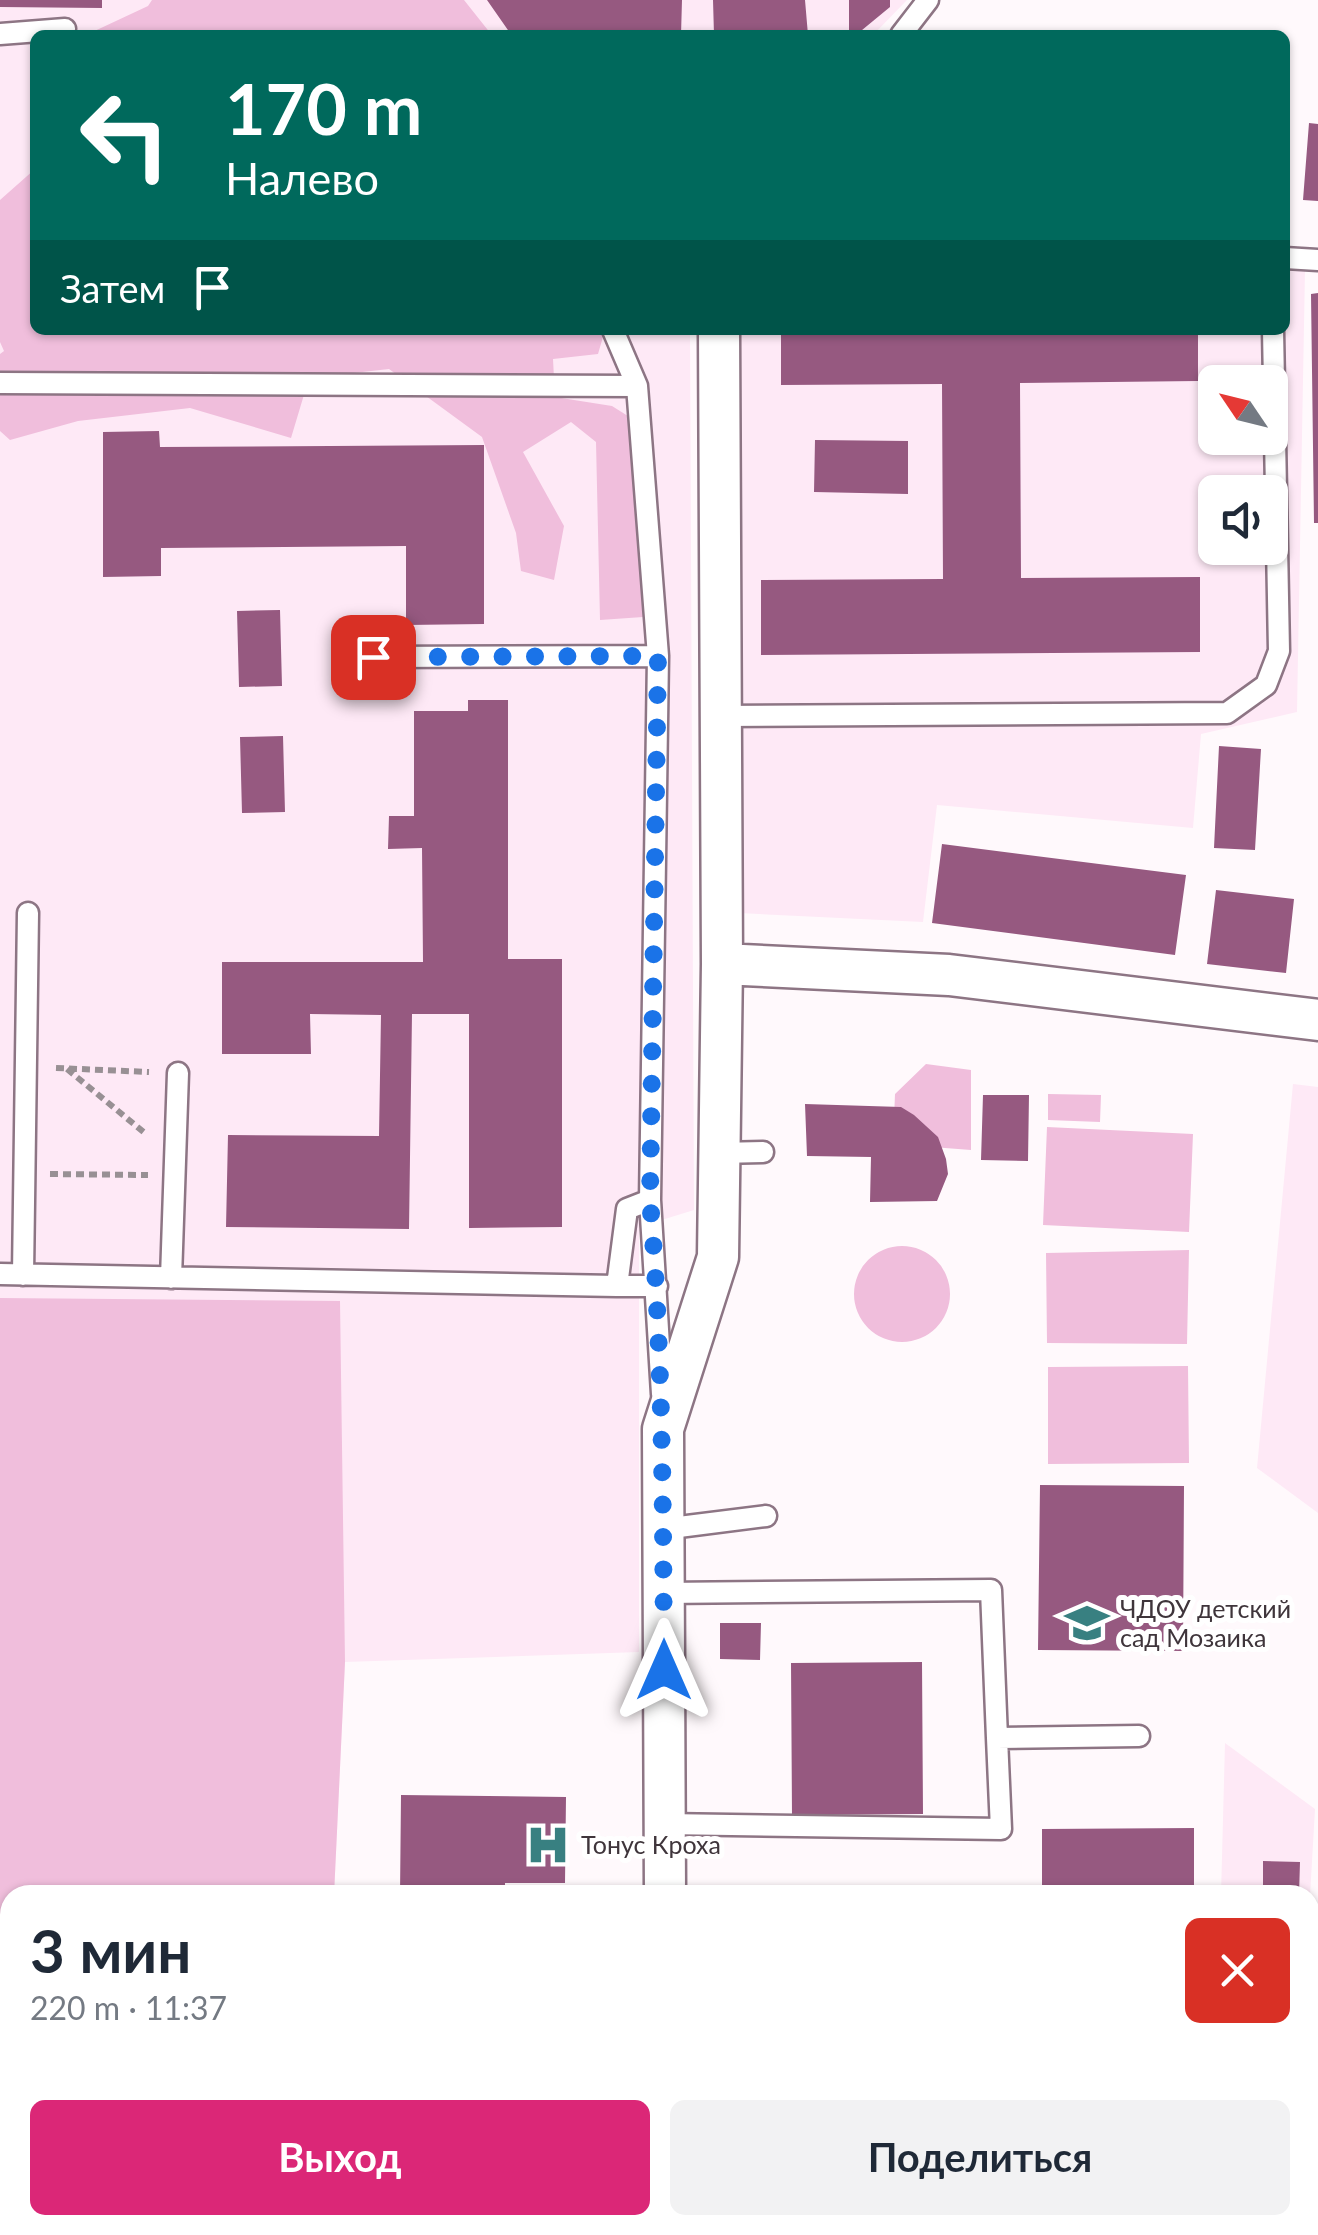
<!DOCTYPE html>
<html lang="ru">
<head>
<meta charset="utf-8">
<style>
  body { margin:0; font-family:Lato,sans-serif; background:#f2f2f3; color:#1f2937; height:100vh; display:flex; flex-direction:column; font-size:38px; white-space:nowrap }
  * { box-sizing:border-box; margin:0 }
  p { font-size:32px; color:#747a83 }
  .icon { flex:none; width:55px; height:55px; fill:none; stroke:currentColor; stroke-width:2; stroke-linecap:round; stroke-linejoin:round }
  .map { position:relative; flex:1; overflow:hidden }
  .drawer { position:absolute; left:0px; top:1885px; width:1320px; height:350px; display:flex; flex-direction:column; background:#fff; border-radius:30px 30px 0 0; box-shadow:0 2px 8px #0004 }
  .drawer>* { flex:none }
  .top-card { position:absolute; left:30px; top:30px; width:1260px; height:305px; border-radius:15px; box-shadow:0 2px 8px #0004; background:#00695c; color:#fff; overflow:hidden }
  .needle { width:65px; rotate:305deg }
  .buttons { position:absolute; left:1198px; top:365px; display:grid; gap:20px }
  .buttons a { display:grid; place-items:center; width:90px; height:90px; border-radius:15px; background:#fff; box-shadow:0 2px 8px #0004; font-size:50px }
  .pin { position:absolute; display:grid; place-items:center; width:85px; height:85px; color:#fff; margin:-42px; border-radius:20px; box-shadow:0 5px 15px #0006 }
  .me { position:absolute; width:110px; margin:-55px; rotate:0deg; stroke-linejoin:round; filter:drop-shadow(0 0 8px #0008) }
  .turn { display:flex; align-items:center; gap:35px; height:210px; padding:0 30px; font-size:45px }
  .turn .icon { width:130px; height:130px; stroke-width:2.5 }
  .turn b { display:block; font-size:70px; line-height:85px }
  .then { display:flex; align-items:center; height:95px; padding:0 30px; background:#0003; gap:20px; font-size:38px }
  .round { display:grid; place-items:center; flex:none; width:105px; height:105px; border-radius:15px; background:#f2f2f3 }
  .head { display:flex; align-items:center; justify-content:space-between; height:170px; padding:0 30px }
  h1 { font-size:60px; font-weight:700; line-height:75px }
  .button { display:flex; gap:20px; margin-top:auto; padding:20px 30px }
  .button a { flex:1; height:115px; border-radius:15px; background:#db2777; color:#fff; font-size:40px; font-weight:700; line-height:115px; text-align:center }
  .button a+a { background:#f2f2f3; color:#1f2937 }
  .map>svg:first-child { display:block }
  .built { fill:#fee9f6; fill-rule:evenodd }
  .green { fill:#f0bedc }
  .building { fill:#965980 }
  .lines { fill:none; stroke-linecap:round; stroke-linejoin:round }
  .lane-casing { stroke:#8d7584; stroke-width:25 }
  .street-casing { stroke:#8d7584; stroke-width:45 }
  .primary-casing { stroke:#95507e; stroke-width:60 }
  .path { stroke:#989094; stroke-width:6; stroke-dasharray:8 5; stroke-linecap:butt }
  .lane { stroke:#fff; stroke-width:20 }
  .street { stroke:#fff; stroke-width:40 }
  .primary { stroke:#db9ec7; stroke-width:55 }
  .route { stroke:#1a73e8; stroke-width:18; stroke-dasharray:0 32.4 }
  .labels { text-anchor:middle; stroke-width:10; stroke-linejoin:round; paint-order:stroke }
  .poi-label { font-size:25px; fill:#3f353b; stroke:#fff; text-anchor:start }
</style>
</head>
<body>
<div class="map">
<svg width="1318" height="2235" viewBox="0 0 1318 2235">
  <rect width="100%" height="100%" fill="#fff9fc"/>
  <path class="built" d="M0 0H907L873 35H35V330H690L694 1210 639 1227V1652L345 1662 334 1895H10L0 2067Z
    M1285 269 1305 270 1297 712 1201 734 1193 828 937 805 923 922 739 913 733 330H1285ZM1215 382H1270V438H1215ZM1215 492H1270V548H1215Z
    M1293 1084 1318 1087V1513L1257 1468Z
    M1225 1743 1315 1809 1310 1896 1221 1895Z
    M875 2225H1298V2235H928Z"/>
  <path class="green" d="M152 0H464L491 34 497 35H86L148 6Z
    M35 169V330H605L598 354 553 359 555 397 612 406 639 423 653 459 643 617 600 620 596 442 571 422 523 452 564 526 554 580 521 571 516 533 482 437 389 369 309 378 291 438 190 408 78 421 10 440 0 431V354L4 351 0 342V200Z
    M926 1064 971 1070V1150L893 1144 895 1094Z
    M1048 1094 1101 1095 1100 1122 1048 1120Z
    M1047 1127 1193 1134 1189 1232 1043 1225Z
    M854 1294a48 48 0 1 1 96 0a48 48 0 1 1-96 0Z
    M1189 1250 1187 1344 1047 1343 1046 1253Z
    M0 1298 340 1301 345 1662 334 1895H10V2188H0Z
    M1188 1366 1189 1463 1048 1464V1367Z"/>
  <path class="building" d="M0 0H102V8L0 7Z
    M487 0H682L681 35 510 33Z
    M713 0H805L808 35H714Z
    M849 0H890V7L856 35H849Z
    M1309 123 1318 124V201L1303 200Z
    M1318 293V523H1314L1311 294Z
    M781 330H1198V381L1020 383 1021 578 1200 577V652L761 655V580L943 579 942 384 781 385Z
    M159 431 160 447 484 445V624L406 625V546L161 548V576L103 577V432Z
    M815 440 908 441V494L814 492Z
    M280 610 282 686 239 687 237 611Z
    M468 700H508V959H562V1227L469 1228V1014H412L409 1229 226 1227 228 1135 379 1136 381 1015 310 1014 311 1054H222V962H423L422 848 388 849 389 816H414V711H468Z
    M283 736 285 812 242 813 240 737Z
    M1219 746 1261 749 1255 850 1214 848Z
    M942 844 1186 875 1175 955 932 923Z
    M1216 890 1294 899 1286 973 1207 964Z
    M983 1095H1029L1028 1161 981 1160Z
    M805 1104 901 1107 914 1115 938 1137 946 1159 948 1174 937 1201 870 1202 871 1157 807 1156Z
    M1040 1485 1184 1486 1183 1651 1038 1650Z
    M720 1623H761L760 1660 720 1659Z
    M922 1662 923 1814 792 1815 791 1663Z
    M401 1795 566 1797 565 1883H505V1895H400Z
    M1194 1828V1895H1042V1829Z
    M1263 1861 1300 1862 1299 1895H1263Z"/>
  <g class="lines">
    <g class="lane-casing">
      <path id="lane" d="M0 34 65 29
        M901 35 928 0
        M1285 258 1318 260
        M613 330 637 386
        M0 383 637 386 658 656
        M373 657 658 656 650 1200 662 1394
        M720 716 1227 713 1266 685 1279 651 1273 330
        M719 1153 763 1152
        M0 1274 617 1286 627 1209 650 1200
        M23 1275 28 913
        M171 1278 178 1073
        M617 1286H657
        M663 1529 766 1516
        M663 1593 991 1590 997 1738 1139 1736
        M665 1824 1001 1829 997 1738
        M1310 2213 1318 2218"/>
    </g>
    <g class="street-casing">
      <path id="street" d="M722 964 949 975 1318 1020
        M665 1895 663 1429 718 1257 722 964 719 330
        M651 2235 652 2225"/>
    </g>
    <g class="primary-casing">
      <path id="primary" d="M0 2234 276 2228 412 2235"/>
    </g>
    <path class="path" d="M56 1068 149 1072
      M67 1069 146 1134
      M50 1174 148 1175
      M0 2077H10
      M961 2225 1021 2235"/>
    <use href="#lane" class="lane"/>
    <use href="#street" class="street"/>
    <use href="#primary" class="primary"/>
  </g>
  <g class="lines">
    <path class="route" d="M373 657 658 656 650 1200C663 1357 663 1513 664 1670"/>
  </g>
  <defs>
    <g id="school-bare" transform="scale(3.45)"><path d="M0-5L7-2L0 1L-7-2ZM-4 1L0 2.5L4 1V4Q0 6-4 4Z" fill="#388081" stroke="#fff" stroke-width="2.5" paint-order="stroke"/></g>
    <g id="hospital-bare" transform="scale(3.45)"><path d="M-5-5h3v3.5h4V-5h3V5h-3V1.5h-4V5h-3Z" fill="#388081" stroke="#fff" stroke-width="2.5" paint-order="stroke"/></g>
  </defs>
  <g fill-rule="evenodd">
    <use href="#school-bare" x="1087" y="1623"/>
    <use href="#hospital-bare" x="548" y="1845"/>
  </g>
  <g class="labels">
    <g class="poi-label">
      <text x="1120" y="1618">ЧДОУ детский<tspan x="1120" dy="29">сад Мозаика</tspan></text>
      <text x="581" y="1854">Тонус Кроха</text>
    </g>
  </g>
</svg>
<div class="buttons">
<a><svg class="needle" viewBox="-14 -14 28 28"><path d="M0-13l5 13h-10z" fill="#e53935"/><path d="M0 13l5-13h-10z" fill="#747a83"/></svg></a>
<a><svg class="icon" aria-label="sound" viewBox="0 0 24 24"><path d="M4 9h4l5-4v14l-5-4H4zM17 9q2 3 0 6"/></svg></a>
</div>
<div class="pin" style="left:373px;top:657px;background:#d93025"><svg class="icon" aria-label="arrive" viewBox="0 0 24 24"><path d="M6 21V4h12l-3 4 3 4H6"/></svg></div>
<svg class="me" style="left:664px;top:1670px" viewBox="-20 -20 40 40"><path d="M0-17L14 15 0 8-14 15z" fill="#1a73e8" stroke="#fff" stroke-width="4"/></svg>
<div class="top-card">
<div class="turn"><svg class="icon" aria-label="left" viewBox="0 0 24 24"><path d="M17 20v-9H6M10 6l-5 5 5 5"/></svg><div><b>170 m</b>Налево</div></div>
<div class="then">Затем<svg class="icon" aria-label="arrive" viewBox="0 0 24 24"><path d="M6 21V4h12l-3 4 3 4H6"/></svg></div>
</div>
<section class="drawer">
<div class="head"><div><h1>3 мин</h1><p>220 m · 11:37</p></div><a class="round" style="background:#d93025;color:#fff"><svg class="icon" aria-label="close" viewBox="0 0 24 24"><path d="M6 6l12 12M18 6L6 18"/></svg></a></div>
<div class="button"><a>Выход</a><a>Поделиться</a></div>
</section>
</div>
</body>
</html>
